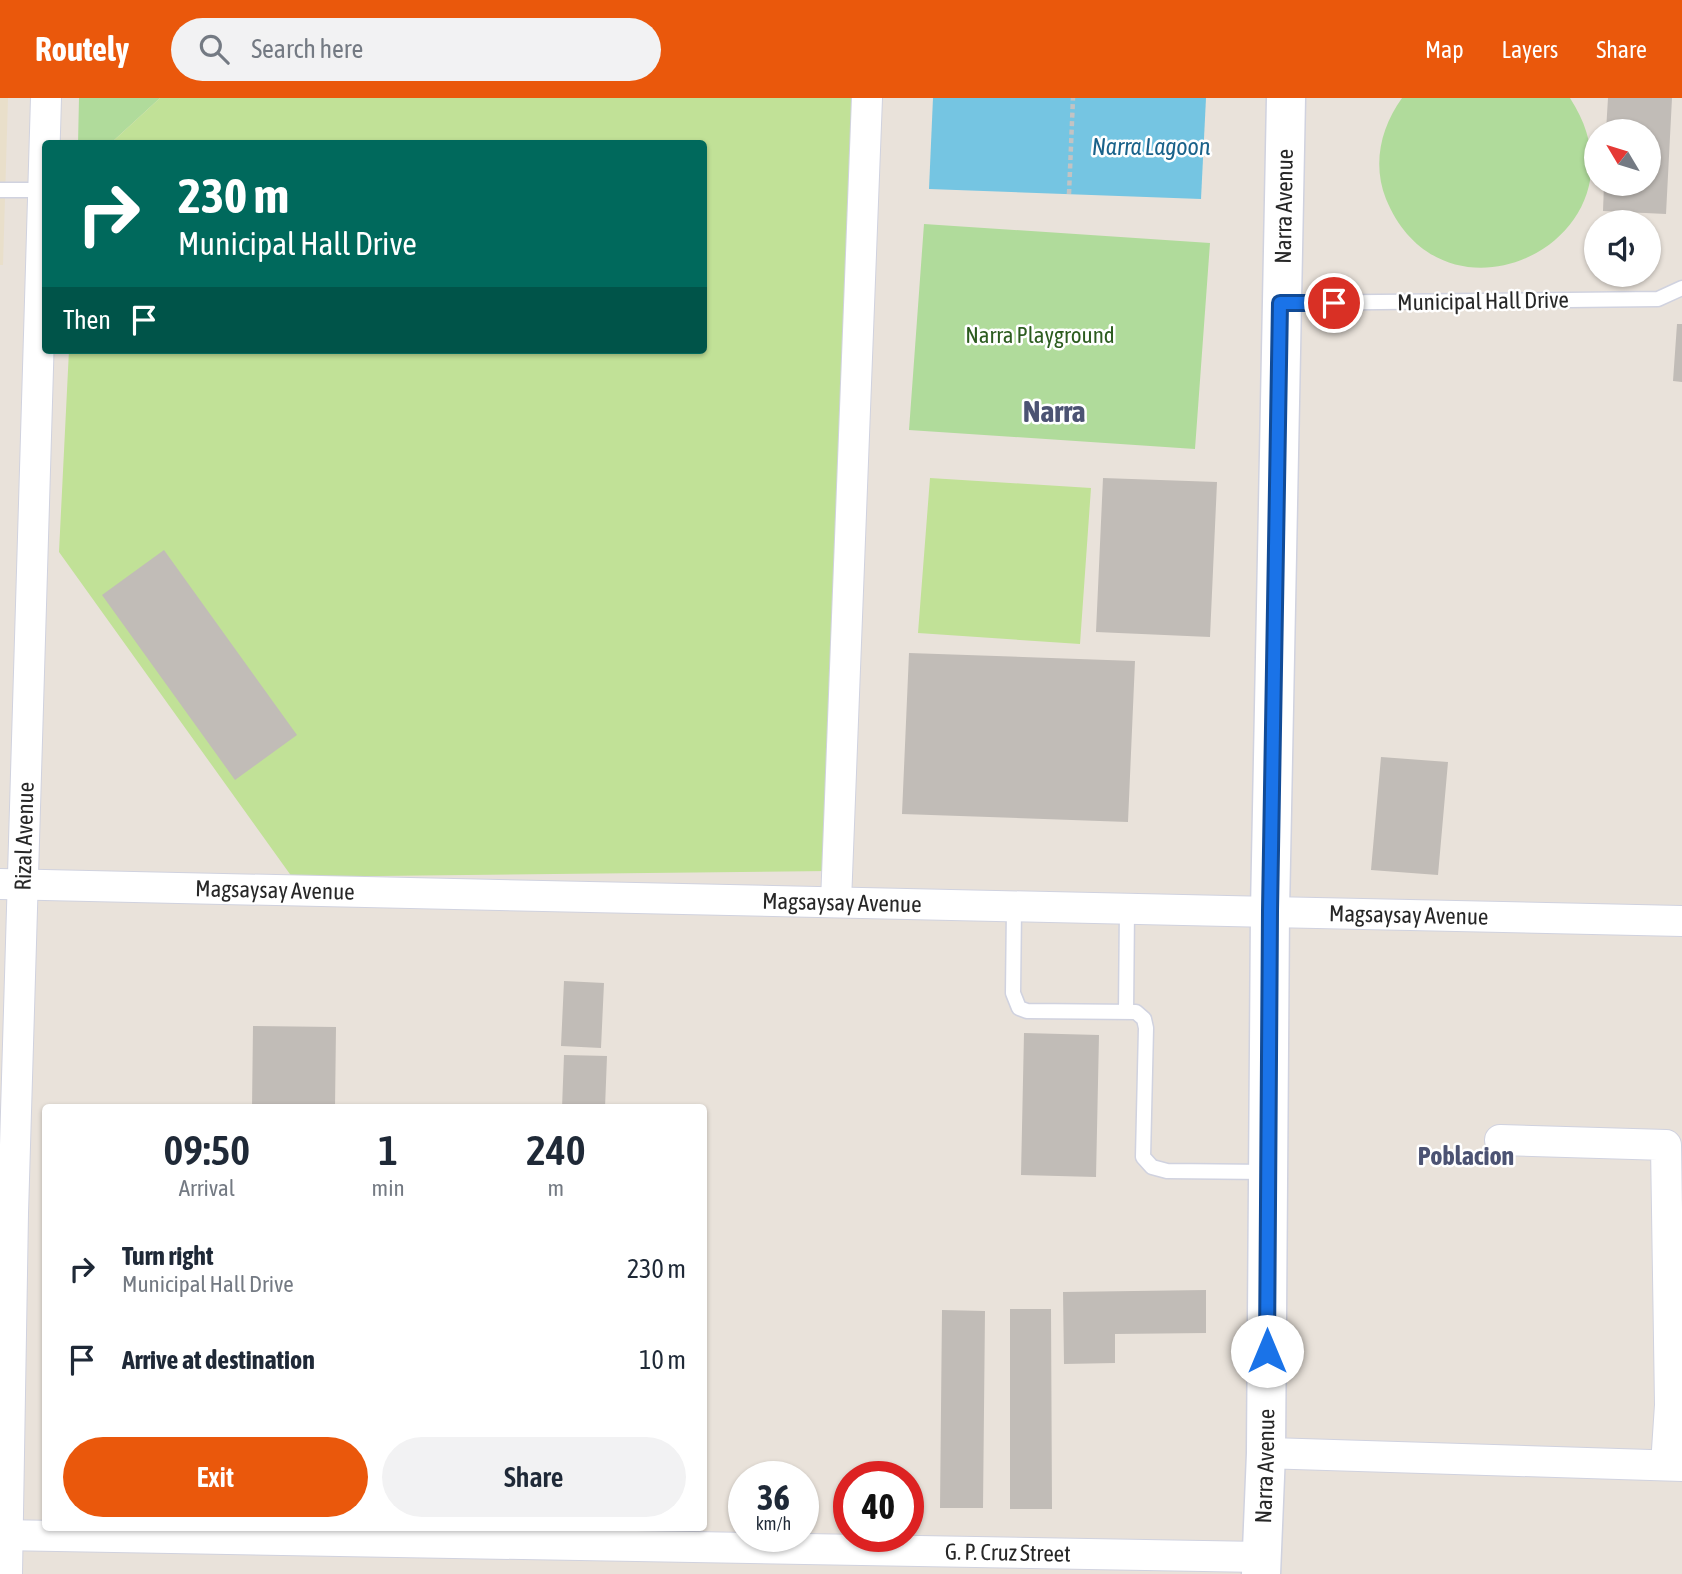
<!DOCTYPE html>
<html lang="en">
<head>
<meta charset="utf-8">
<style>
  body { margin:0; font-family:"Asap Condensed",sans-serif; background:#f2f2f3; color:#1f2937; height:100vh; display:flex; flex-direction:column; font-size:26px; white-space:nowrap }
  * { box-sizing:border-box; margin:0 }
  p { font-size:23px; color:#747a83 }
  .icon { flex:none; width:38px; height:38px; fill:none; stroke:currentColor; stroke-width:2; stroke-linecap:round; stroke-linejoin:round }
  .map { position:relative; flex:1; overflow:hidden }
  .details { position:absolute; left:42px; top:1006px; width:665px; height:427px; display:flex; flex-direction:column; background:#fff; border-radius:7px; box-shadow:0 2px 5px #0004 }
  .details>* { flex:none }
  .hud { position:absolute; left:42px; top:42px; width:665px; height:214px; border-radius:7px; box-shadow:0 2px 5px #0004; background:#00695c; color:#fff; overflow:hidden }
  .needle { width:46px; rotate:308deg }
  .buttons { position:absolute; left:1584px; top:21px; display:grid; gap:14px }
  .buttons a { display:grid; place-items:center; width:77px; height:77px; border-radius:50%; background:#fff; box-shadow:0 2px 5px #0004; font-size:35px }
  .speed { position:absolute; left:728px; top:1363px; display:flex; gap:14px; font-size:35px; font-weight:700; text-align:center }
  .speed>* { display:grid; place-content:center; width:91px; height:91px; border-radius:50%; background:#fff; box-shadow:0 2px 5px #0004; line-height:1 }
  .speed small { font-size:18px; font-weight:400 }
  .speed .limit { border:10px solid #d22; background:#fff; color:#111 }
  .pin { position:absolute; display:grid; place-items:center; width:60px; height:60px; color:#fff; margin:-30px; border:4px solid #fff; border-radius:50%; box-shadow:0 2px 7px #0007 }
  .me { position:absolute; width:77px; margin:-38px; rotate:0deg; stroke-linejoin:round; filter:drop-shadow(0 0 5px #0008) }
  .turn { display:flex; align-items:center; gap:24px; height:147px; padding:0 21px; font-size:32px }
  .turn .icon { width:91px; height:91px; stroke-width:2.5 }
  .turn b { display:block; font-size:49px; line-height:60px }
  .then { display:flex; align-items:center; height:66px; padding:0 21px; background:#0003; gap:14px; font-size:26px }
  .eta { display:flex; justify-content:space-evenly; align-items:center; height:119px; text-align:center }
  .eta b { font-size:42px; font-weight:600; line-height:49px }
  .primary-button { display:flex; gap:14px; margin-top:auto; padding:14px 21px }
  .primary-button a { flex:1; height:80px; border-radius:42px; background:#ea580c; color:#fff; font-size:28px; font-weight:600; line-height:80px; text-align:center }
  .primary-button a+a { background:#f2f2f3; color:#1f2937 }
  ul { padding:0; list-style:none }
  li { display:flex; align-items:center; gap:21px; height:91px; padding:0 21px }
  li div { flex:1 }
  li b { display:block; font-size:26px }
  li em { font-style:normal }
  header { display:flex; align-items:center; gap:42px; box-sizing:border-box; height:98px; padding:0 35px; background:#ea580c; color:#fff }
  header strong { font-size:33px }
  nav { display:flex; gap:38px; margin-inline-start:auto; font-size:24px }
  .search { width:490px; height:63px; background:#f2f2f3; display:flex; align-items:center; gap:18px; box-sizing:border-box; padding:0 24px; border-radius:38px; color:#747a83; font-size:26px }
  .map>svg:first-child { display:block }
  .education { fill:#e9dfca }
  .green { fill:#b0db9b }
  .pitch { fill:#c1e197 }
  .water { fill:#75c5e2 }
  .building { fill:#c1bcb7 }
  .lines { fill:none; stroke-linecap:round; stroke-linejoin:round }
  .lane-casing { stroke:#d0d2df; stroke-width:17 }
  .street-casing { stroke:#d0d2df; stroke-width:32 }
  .secondary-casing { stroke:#d0d2df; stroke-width:41 }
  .path { stroke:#c3c3c3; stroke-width:4.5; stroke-dasharray:5 3.5; stroke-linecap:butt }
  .lane { stroke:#fff; stroke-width:14 }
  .street { stroke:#fff; stroke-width:30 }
  .secondary { stroke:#fff; stroke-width:38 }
  .route-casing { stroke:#114b97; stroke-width:18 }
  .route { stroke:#1a73e8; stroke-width:12 }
  .labels { text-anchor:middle; stroke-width:5; stroke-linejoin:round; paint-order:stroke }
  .street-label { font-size:23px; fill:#272727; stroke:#fff }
  .park-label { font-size:23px; fill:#2c5c1f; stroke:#fff }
  .water-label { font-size:24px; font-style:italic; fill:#19628a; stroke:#fff }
  .quarter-label { font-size:26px; font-weight:bold; fill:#4c5373; stroke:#fff }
  .district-label { font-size:30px; font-weight:bold; fill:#4c5373; stroke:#fff }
</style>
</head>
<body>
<header>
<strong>Routely</strong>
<div class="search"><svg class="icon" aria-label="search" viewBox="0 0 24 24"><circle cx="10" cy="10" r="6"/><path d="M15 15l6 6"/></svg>Search here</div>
<nav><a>Map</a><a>Layers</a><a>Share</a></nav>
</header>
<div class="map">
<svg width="1682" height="1476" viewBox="0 0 1682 1476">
  <rect width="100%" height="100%" fill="#e9e2da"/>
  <path class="education" d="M0 0H8L3 167H0Z"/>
  <path class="green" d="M79 0H160L111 45 78 46Z
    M1402 0H1570C1659 137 1446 246 1386 101 1372 66 1381 29 1402 0Z
    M924 126 1210 145 1195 351 909 332Z"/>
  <path class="pitch" d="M160 0H860L829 773 292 779 59 454 69 252H704V46L111 45Z
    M930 380 1091 390 1080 546 918 535Z"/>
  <path class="water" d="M933 0H1206L1201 101 929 91Z"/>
  <path class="building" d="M1608 0H1672L1666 116 1603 113 1604 86H1648V33H1606Z
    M1677 226H1682V284L1673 283Z
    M1103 380 1217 384 1210 539 1096 534Z
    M164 452 297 637 235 682 102 497Z
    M909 555 1135 563 1128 724 902 716Z
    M1381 659 1448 664 1438 777 1371 772Z
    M564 883 604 885 601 950 561 948Z
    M253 928 336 929 335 1010H252Z
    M1024 935 1099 937 1096 1079 1021 1077Z
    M564 957 607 958 605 1010H562Z
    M1206 1192V1235L1115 1236V1265L1064 1266 1063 1194Z
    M1010 1211H1051L1052 1411H1010Z
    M942 1212 985 1213 983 1410H940Z"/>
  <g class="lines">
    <g class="lane-casing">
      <path id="lane" d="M0 92H44
        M1282 205 1658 201 1682 190
        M1014 810 1013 895 1019 910 1027 913 1136 914 1144 921 1146 930 1143 1059 1152 1069 1167 1073 1267 1074
        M1126 914 1127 811"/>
    </g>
    <g class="street-casing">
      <g id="street">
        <path id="s1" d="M0 786 1682 823"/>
        <path d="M836 804 867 0"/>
        <path d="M1500 1042 1666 1047 1670 1307 1666 1367"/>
        <path d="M1266 1355 1682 1368"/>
        <path id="s2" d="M0 1437 1261 1459"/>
        <path id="s3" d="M7 1476 13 1115 46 0"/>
      </g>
    </g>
    <g class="secondary-casing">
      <g id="secondary">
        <path id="s4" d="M1261 1476 1266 1355 1270 813 1286 0"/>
      </g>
    </g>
    <path class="path" d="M1069 96 1073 0"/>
    <use href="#lane" class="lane"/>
    <use href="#street" class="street"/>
    <use href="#secondary" class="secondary"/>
  </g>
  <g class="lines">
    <g class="route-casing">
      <path id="route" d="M1267 1253 1270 813 1280 205H1334"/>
    </g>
    <use href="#route" class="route"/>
  </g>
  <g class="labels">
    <g class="street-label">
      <text dy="8" stroke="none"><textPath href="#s4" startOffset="1368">Narra Avenue</textPath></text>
      <text transform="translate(1483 203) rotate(-1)" y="8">Municipal Hall Drive</text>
      <text dy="8" stroke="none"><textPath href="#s3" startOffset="738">Rizal Avenue</textPath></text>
      <text dy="8" stroke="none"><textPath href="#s1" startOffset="275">Magsaysay Avenue</textPath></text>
      <text dy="8" stroke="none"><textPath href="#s1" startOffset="842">Magsaysay Avenue</textPath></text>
      <text dy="8" stroke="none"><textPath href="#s1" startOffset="1409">Magsaysay Avenue</textPath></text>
      <text dy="8" stroke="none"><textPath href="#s4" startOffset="108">Narra Avenue</textPath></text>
      <text dy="8" stroke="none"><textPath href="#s2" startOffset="1008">G. P. Cruz Street</textPath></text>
    </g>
    <g class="park-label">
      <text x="1040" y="245">Narra Playground</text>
    </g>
    <g class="water-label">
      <text x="1151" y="57">Narra Lagoon</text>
    </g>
    <g class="quarter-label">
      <text x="1466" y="1067">Poblacion</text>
    </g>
    <g class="district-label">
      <text x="1054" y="324">Narra</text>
    </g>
  </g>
</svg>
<div class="buttons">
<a><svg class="needle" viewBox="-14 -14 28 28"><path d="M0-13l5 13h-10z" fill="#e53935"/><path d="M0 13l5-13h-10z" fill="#747a83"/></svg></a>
<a><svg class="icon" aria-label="sound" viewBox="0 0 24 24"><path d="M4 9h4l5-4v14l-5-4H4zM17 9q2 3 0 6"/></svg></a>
</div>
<div class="speed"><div>36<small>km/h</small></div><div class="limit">40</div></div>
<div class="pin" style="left:1334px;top:205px;background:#d93025"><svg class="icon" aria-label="arrive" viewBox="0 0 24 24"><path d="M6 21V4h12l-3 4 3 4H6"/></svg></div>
<svg class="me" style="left:1267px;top:1253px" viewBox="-20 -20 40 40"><circle r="19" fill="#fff"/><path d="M0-13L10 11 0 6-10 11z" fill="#1a73e8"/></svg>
<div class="hud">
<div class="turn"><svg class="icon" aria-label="right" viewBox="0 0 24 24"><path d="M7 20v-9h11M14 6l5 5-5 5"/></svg><div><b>230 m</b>Municipal Hall Drive</div></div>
<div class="then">Then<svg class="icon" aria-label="arrive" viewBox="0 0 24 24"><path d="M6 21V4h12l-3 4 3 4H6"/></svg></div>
</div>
<section class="details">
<div class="eta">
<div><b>09:50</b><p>Arrival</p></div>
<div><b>1</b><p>min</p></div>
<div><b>240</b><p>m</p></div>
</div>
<ul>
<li><svg class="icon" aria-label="right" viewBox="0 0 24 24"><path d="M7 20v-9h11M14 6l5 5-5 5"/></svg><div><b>Turn right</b><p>Municipal Hall Drive</p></div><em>230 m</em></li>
<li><svg class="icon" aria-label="arrive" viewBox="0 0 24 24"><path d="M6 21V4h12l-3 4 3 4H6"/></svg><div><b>Arrive at destination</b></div><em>10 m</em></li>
</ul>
<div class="primary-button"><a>Exit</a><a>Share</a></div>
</section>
</div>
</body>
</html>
